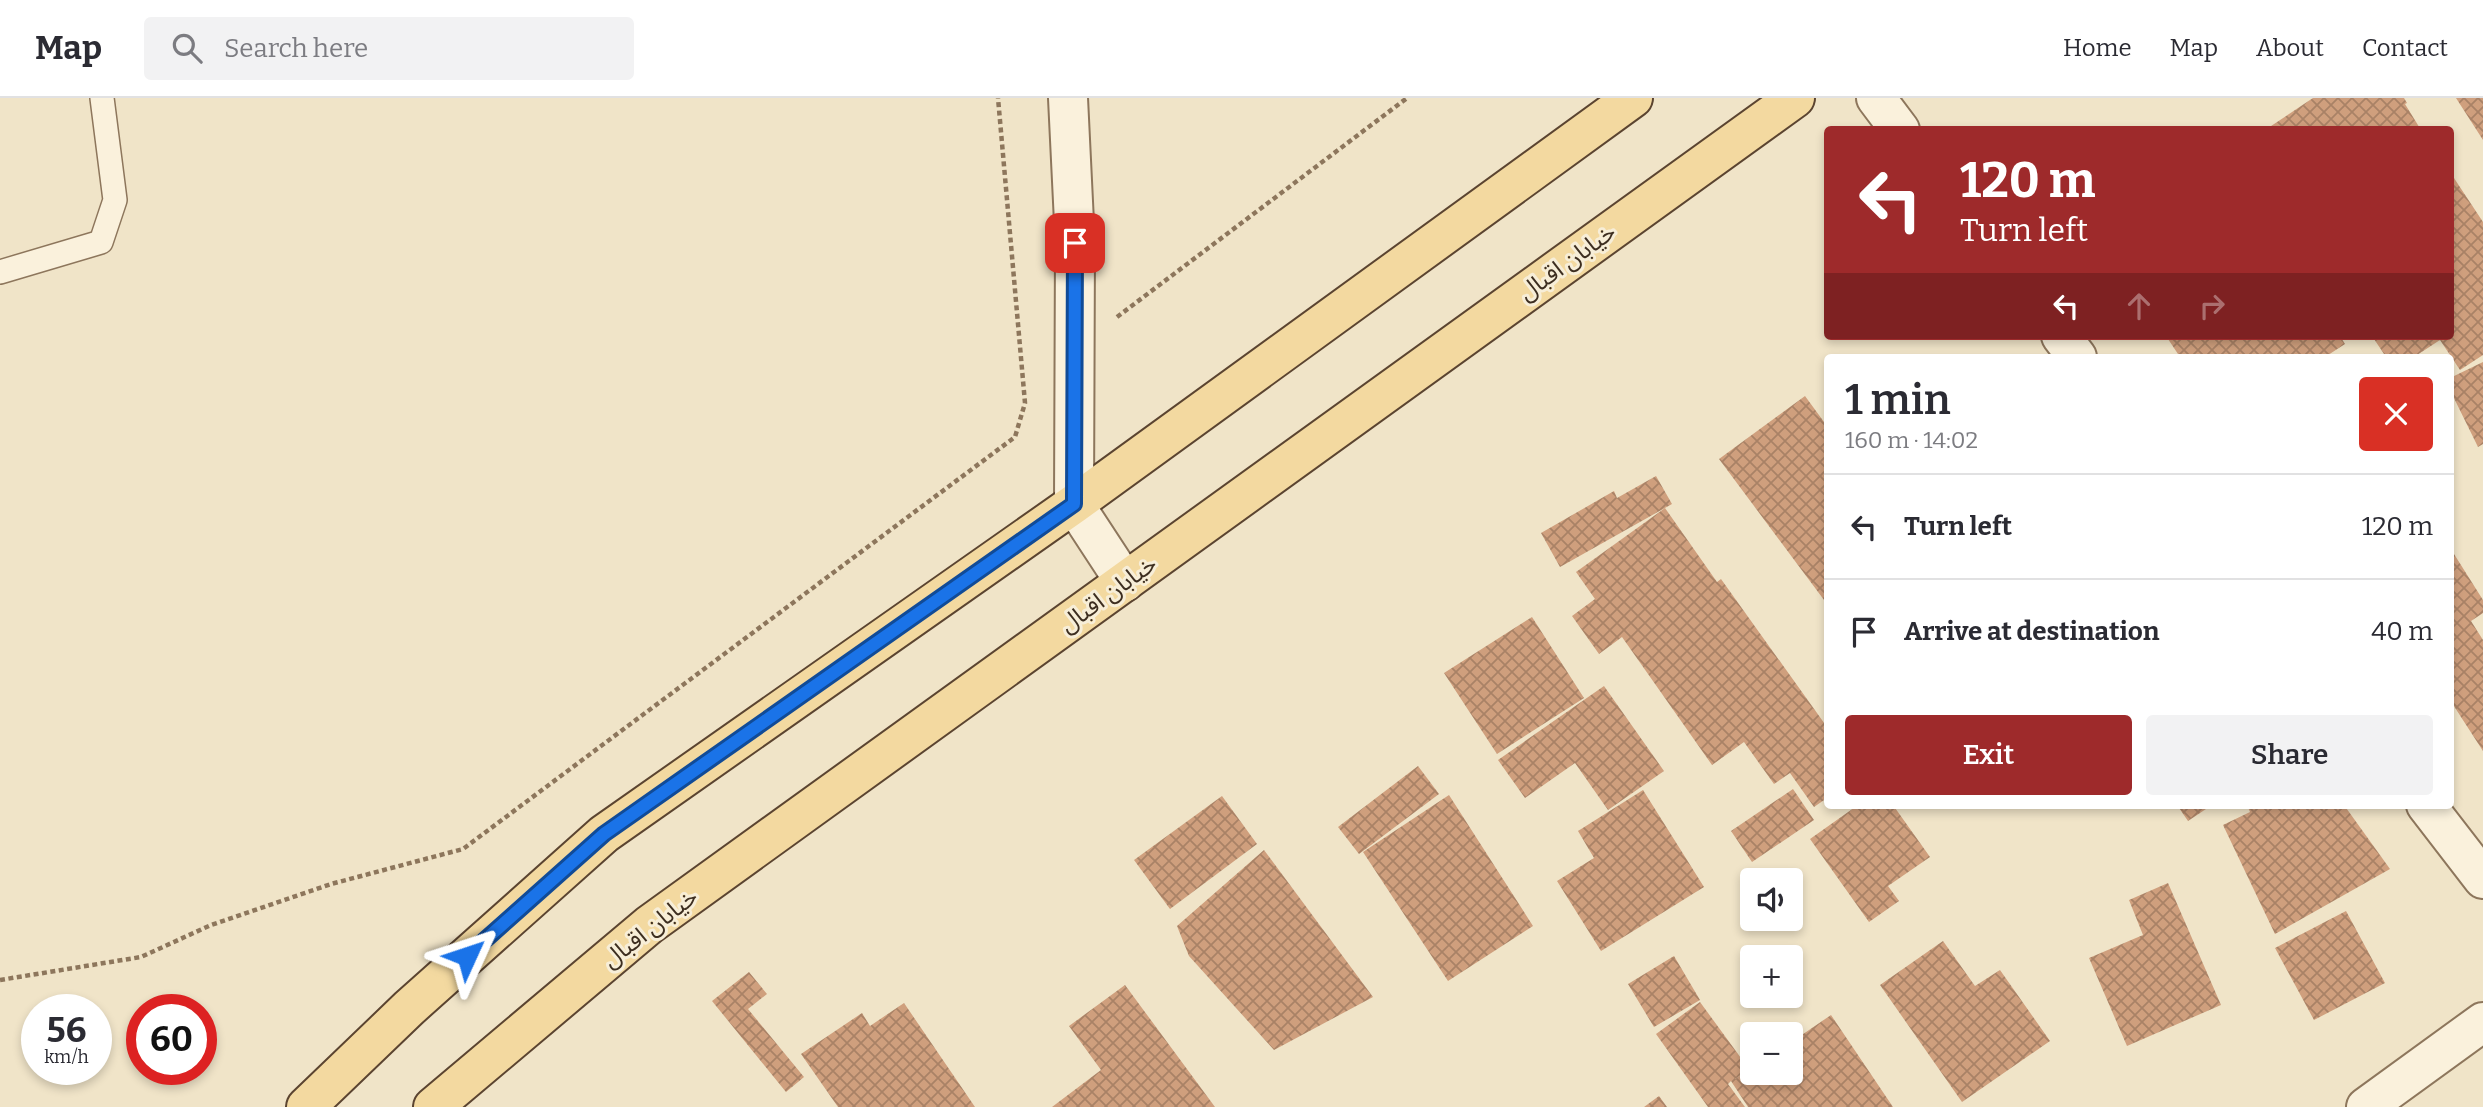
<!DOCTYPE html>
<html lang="en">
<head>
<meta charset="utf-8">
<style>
  body { margin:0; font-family:Bitter,"Noto Sans Arabic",serif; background:#f2f2f3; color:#2b2b33; height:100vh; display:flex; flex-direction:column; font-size:26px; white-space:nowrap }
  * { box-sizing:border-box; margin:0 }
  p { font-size:23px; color:#7c7c81 }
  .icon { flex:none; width:38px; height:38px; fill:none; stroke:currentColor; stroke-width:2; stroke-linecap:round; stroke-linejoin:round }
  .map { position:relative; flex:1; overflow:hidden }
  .details { position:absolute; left:1824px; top:256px; width:630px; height:455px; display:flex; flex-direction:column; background:#fff; border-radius:7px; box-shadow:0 4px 10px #0003 }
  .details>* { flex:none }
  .top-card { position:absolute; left:1824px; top:28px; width:630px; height:214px; border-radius:7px; box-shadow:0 4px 10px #0003; background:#9e2a2b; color:#fff; overflow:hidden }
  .controls { position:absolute; left:1740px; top:770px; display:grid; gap:14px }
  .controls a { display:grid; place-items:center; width:63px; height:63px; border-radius:7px; background:#fff; box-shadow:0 4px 10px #0003; font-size:35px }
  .speed { position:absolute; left:21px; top:896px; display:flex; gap:14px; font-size:35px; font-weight:700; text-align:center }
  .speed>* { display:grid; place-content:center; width:91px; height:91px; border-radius:50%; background:#fff; box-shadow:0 4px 10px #0003; line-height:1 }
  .speed small { font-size:18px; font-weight:400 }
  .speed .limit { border:10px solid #d22; background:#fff; color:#111 }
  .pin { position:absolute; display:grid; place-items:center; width:60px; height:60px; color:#fff; margin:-30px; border-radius:14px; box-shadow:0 4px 10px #0006 }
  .me { position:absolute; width:77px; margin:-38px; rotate:48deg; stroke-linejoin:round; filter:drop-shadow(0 0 5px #0008) }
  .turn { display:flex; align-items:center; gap:24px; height:147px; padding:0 21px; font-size:32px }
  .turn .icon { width:91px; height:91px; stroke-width:2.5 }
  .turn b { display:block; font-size:49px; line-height:60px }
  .lanes { display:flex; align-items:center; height:66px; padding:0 21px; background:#0003; justify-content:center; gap:35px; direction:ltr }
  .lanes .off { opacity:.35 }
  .round { display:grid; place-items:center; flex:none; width:74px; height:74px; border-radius:7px; background:#f2f2f3 }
  .head { display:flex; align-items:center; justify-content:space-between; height:119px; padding:0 21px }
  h1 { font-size:42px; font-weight:600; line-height:52px }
  .primary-button { display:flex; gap:14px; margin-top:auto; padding:14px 21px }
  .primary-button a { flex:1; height:80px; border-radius:7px; background:#9e2a2b; color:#fff; font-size:28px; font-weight:600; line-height:80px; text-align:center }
  .primary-button a+a { background:#f2f2f3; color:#2b2b33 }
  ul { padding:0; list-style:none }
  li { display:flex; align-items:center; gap:21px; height:105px; padding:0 21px; border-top:2px solid #e1e1e2 }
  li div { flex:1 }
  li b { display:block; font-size:26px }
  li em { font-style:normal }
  header { display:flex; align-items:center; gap:42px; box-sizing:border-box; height:98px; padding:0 35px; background:#fff; border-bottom:2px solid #e1e1e2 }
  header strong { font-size:33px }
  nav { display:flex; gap:38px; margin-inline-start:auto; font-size:24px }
  .search { width:490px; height:63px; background:#f2f2f3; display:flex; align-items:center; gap:18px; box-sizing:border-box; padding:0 24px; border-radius:7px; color:#7c7c81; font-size:26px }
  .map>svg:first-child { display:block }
  .building { fill:url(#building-cross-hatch) }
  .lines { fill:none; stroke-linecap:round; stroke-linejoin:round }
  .service-casing { stroke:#8d765c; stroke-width:26 }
  .minor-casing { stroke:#8d765c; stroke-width:42 }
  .tertiary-casing { stroke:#8d765c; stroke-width:42 }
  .primary-casing { stroke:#5b4430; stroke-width:42 }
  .path { stroke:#8d765c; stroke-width:4.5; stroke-dasharray:5 3.5; stroke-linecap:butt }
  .service { stroke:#faf1dc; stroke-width:23 }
  .minor { stroke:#faf1dc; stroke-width:38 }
  .tertiary { stroke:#faf1dc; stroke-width:38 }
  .primary { stroke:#f3d9a0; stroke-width:38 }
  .route-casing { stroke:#114b97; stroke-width:18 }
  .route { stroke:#1a73e8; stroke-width:12 }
  .labels { text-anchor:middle; stroke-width:6; stroke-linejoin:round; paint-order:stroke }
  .street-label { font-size:24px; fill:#3d2e20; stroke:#f7eed8 }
</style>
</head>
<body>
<header>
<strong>Map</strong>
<div class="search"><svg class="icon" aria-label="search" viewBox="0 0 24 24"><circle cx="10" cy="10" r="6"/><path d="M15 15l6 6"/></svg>Search here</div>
<nav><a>Home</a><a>Map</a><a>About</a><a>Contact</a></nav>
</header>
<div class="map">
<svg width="2483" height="1009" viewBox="0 0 2483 1009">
  <defs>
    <pattern id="building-cross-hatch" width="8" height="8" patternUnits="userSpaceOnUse" patternTransform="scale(1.75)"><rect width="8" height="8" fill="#cf9f7d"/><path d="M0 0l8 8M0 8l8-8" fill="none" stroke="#a98266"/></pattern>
  </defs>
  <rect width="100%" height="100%" fill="#f0e4c8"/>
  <path class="building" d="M2313 0H2404L2407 5 2405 6 2421 32H2265Z
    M2456 0H2483V42Z
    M2450 74 2483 124V257L2460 272 2440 242 2414 259H2386L2372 238H2450Z
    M2166 238H2340L2345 246 2325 259H2180Z
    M2483 264V346L2478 349 2450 292V280Z
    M1805 298 1827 328V506L1719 361Z
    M1656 378 1672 406 1560 469 1541 435 1614 393 1617 400Z
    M1665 410 1717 484 1721 481 1827 629V700L1814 709 1790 675 1774 686 1744 644 1712 667 1622 539 1599 556 1572 518 1595 501 1576 474Z
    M2454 456 2483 502V515L2471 523 2483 542V653L2450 602V459Z
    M1532 519 1584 600 1497 656 1444 575Z
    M1604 588 1664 673 1608 712 1575 665 1525 700 1498 662Z
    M1418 668 1439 696 1359 756 1338 729Z
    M1793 691 1814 722 1752 764 1731 733Z
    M1643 692 1704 789 1601 853 1557 783 1594 760 1578 733Z
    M1449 697 1533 828 1448 883 1363 754Z
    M1222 698 1257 746 1170 811 1134 762Z
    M1858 707H1893L1930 759 1888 788 1899 803 1869 824 1810 741Z
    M2177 707H2212L2188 723Z
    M2247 707H2344L2390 771 2275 836 2223 727 2250 714Z
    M1264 752 1373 899 1274 952 1189 858 1177 828Z
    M2168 785 2221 907 2127 948 2089 860 2143 837 2129 802Z
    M2346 813 2385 885 2314 922 2275 850Z
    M1943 843 1975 888 2000 872 2050 943 1962 1004 1880 887Z
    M1674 858 1700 902 1654 929 1628 886Z
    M749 874 767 896 748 911 804 979 786 994 712 903Z
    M1125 887 1215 1009H1052L1101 972 1069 928Z
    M1700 904 1749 971 1735 981 1752 970V975H1790V945L1831 917 1893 1009H1748L1731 983 1728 986 1745 1009H1708L1656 936Z
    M904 905 975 1009H838L801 956 862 915 870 928Z
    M1659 998 1667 1009H1644Z"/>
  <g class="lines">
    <g class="service-casing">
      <path id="service" d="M0 174 101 144 115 102 102 0"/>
    </g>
    <g class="minor-casing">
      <path id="minor" d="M1876 0 1900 32
        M2061 238 2077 259
        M2426 707 2483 781
        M2366 1009 2483 924"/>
    </g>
    <g class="tertiary-casing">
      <path id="tertiary" d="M1068 0 1075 145 1074 406 1125 484"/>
    </g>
    <g class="primary-casing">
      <path id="primary" d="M306 1009 409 910 604 736 1074 406 1633 0
        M433 1009 649 827 1795 0"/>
    </g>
    <path class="path" d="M1117 219 1407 0
      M0 882 141 859 211 827 331 786 463 751 1015 339 1025 305 998 0"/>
    <use href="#service" class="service"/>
    <use href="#minor" class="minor"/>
    <use href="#tertiary" class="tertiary"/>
    <use href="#primary" class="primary"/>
  </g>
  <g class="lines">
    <g class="route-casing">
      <path id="route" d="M467 858 604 736 1074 406 1075 145"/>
    </g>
    <use href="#route" class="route"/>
  </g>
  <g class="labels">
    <g class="street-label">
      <text transform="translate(1567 164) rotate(-36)" y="8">خیابان اقبال</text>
      <text transform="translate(1108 496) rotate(-36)" y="8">خیابان اقبال</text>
      <text transform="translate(650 830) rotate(-38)" y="8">خیابان اقبال</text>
    </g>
  </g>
</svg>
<div class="controls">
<a><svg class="icon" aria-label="sound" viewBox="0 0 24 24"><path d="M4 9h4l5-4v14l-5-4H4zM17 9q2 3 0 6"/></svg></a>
<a>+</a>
<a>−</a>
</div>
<div class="speed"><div>56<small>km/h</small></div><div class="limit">60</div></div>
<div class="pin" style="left:1075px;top:145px;background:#d93025"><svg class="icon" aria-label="arrive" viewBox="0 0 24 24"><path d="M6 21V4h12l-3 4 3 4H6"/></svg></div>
<svg class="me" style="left:467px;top:858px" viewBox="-20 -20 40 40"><path d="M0-17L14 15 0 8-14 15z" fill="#1a73e8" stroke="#fff" stroke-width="4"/></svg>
<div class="top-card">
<div class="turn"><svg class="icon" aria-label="left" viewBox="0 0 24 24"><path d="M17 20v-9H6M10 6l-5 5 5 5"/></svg><div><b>120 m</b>Turn left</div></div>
<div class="lanes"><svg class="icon" aria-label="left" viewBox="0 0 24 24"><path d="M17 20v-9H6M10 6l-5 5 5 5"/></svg><svg class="icon off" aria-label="ahead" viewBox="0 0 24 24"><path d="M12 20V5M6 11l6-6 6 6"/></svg><svg class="icon off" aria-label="right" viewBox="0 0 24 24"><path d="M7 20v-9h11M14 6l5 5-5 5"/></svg></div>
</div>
<section class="details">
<div class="head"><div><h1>1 min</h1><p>160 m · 14:02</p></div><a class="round" style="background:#d93025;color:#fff"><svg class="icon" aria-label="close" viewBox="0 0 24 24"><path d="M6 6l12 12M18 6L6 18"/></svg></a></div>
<ul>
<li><svg class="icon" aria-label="left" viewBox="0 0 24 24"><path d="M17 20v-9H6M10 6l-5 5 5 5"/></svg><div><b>Turn left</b></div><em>120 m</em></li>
<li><svg class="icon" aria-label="arrive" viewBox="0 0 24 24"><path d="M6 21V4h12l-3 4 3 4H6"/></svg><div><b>Arrive at destination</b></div><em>40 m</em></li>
</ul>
<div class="primary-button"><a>Exit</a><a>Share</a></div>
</section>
</div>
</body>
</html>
